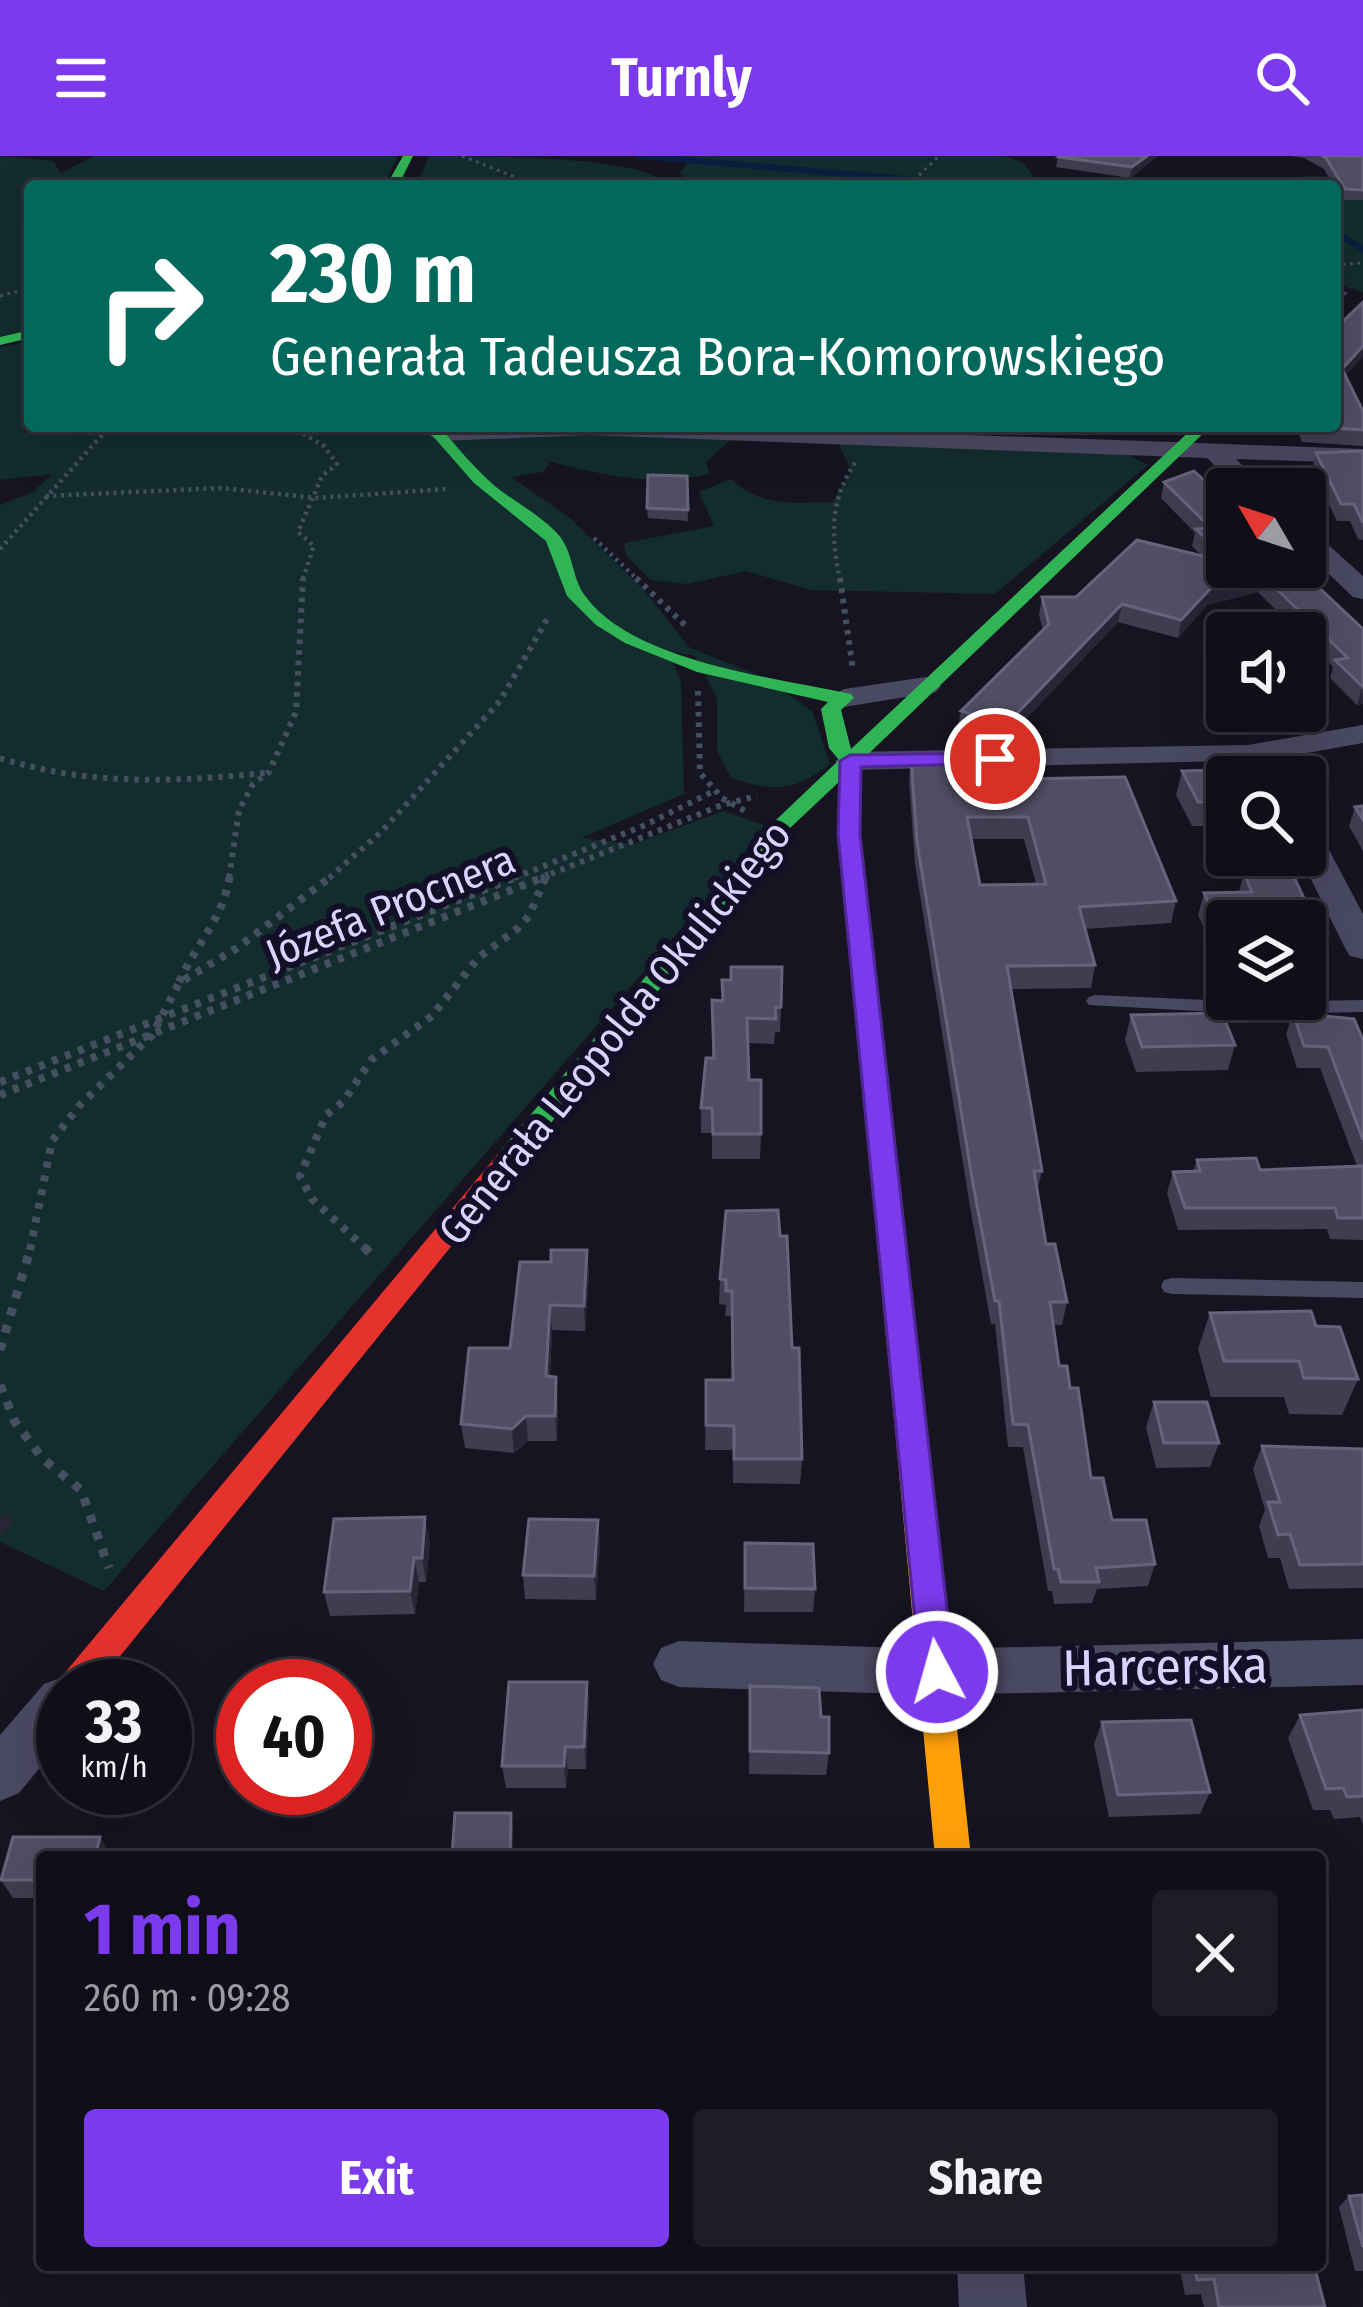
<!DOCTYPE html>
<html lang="en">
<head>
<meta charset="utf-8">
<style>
  body { margin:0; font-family:"Fira Sans Condensed",sans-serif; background:#1e1d26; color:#f1f3f6; height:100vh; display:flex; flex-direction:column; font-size:45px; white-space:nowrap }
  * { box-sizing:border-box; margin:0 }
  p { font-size:39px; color:#9c9ca2 }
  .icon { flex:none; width:66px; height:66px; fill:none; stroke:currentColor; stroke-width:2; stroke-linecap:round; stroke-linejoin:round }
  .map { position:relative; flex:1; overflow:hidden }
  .side { position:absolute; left:36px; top:1695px; width:1290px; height:420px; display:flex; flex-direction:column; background:#100f19; border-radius:12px; box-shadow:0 12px 48px #0002,0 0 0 3px #302f38 }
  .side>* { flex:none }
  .hud { position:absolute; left:24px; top:24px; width:1317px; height:252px; border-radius:12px; box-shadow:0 12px 48px #0002,0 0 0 3px #302f38; background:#00695c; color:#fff; overflow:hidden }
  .needle { width:78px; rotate:309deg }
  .buttons { position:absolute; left:1206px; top:312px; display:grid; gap:24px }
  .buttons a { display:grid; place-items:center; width:120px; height:120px; border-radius:12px; background:#100f19; box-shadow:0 12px 48px #0002,0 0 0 3px #302f38; font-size:60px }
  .speed { position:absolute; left:36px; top:1503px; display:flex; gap:24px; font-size:60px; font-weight:700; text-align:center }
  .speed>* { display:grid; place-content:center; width:156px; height:156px; border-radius:50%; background:#100f19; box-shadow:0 12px 48px #0002,0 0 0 3px #302f38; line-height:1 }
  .speed small { font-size:30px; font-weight:400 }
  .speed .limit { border:18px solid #d22; background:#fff; color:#111 }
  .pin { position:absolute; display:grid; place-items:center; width:102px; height:102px; color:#fff; margin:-51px; border:6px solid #fff; border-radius:50%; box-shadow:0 3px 12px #0007 }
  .me { position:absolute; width:132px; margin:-66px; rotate:354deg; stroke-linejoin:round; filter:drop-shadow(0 0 9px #0008) }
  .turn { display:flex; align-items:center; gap:42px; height:252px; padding:0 48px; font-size:54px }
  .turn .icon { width:156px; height:156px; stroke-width:2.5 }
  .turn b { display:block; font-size:84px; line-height:102px }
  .round { display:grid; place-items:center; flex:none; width:126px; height:126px; border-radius:12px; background:#1e1d26 }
  .head { display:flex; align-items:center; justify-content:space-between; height:204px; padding:0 48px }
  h1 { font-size:72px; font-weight:700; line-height:90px; color:#7c3aed }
  .primary-button { display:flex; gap:24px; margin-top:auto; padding:24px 48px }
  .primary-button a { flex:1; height:138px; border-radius:12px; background:#7c3aed; color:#fff; font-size:48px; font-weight:700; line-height:138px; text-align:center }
  .primary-button a+a { background:#1e1d26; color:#f1f3f6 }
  header { display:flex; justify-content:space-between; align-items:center; height:156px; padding:0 48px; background:#7c3aed; color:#fff; font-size:54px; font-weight:700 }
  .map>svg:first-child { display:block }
  .green { fill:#132c2d }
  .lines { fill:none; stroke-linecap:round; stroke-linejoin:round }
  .stream { stroke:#0b1e41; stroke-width:6 }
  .path-far4 { stroke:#44505f; stroke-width:3; stroke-dasharray:3 4.5; stroke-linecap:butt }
  .path-far3 { stroke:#44505f; stroke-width:4.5; stroke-dasharray:3 4.5; stroke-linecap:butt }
  .path-far2 { stroke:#44505f; stroke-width:6; stroke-dasharray:4.5 6; stroke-linecap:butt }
  .path-far1 { stroke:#44505f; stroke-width:8; stroke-dasharray:6 8; stroke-linecap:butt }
  .path { stroke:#44505f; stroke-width:9; stroke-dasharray:8 10; stroke-linecap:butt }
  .lane { fill:#4a4962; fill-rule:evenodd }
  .street { fill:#4a4962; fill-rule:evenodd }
  .fast { fill:#30b455; fill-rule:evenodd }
  .slow { fill:#ff9f0a; fill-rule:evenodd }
  .jam { fill:#e5322d; fill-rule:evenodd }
  .wall { fill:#403d50; fill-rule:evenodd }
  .shaded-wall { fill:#282635 }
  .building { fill:#504e63; stroke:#66637b; stroke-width:3; fill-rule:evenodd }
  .route { fill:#7c3aed; stroke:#51269a; stroke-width:3 }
  .labels { text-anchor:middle; stroke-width:12; stroke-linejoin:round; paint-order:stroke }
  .street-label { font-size:42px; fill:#d9d4ff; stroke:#130f26 }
  .near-street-label { font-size:51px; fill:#d9d4ff; stroke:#130f26 }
</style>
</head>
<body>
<header><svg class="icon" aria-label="menu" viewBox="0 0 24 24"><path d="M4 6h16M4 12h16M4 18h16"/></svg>Turnly<svg class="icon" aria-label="search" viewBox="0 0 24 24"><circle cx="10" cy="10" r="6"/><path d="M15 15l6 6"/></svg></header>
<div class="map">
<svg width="1363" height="2151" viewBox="0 0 1363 2151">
  <rect width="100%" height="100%" fill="#161421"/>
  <path class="green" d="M0 0 53 5 61 17 94 0H398L383 30H30V173L0 181Z
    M429 0C480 0 628 0 660 23L654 30H417Z
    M667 0H1005L1023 7 1038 25 1120 30H707L679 18 690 3Z
    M1304 20 1341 21 1363 33V136L1335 128V30H1254Z
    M30 186V270H759L738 277 706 306 709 318C658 331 601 319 551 306L543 316 511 321 569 361 645 435 690 492 764 521 812 555 830 608C794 636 775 636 731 622L717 595V542L695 500 668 495 681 525 684 638 581 682 633 688 724 655 764 669 728 719 104 1435 0 1386V349L33 336 52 318 0 324V191Z
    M824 270H953L960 284 1119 294 1148 309 995 438 811 434 746 415 687 428 651 424 626 399 624 387 714 370 699 336 731 323C760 351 795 347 833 346L851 315 832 273Z"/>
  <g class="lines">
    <path class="stream" d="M639 0 986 30
      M1335 76 1363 93"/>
    <path class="path-far4" d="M462 0 538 30
      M921 30 926 22 920 18 939 0
      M1335 109 1360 107
      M0 140 30 132"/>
    <path class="path-far3" d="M290 270 324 290 337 308 322 320 298 376 314 390 302 425
      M46 340 222 332 316 342 447 333
      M594 382 639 425
      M0 393 110 270
      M840 425C831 378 829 344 857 304"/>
    <path class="path-far2" d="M636 422 687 471
      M840 422 853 514
      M698 535 700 617 722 642 747 656
      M0 602C88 630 174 626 265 617
      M229 722 239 654 253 628 269 616 296 556 303 422
      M329 722 382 675 500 545 550 458
      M514 722 643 670 712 636
      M541 722 722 649 757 640"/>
    <path class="path-far1" d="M179 826C198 785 223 763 230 719
      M0 926 521 719
      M0 939 549 719
      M30 1094 52 985 79 950 152 879 179 827 237 792 333 719
      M367 1094 312 1043 300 1020 326 959 343 946 371 904 432 860 478 802 517 773 529 760 546 720"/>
    <path class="path" d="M364 1091 373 1100
      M0 1194 31 1091
      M0 1229 15 1266 42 1302 81 1334 109 1412"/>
    <path class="lane" d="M1095 839 1252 846 1363 844V856L1252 858 1089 849 1086 845 1089 841Z
      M1172 1122 1363 1126V1142L1172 1138 1164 1136 1161 1130 1164 1124Z"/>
    <path class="street" d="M1335 132 1348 137 1335 146Z
      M463 270C764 270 1063 282 1363 293V307L1236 303 1265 333H1239L1207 302 589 279 439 285 427 278 439 271Z
      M1305 373 1314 376 1363 420V443L1353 441 1305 395Z
      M926 521 936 524 941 530 936 536 844 551 829 542 844 533Z
      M1363 569V587L1273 603 1292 621H1257L1239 607 1224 605 851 614 835 605 851 596 1248 589Z
      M1305 669 1321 679 1363 758V803L1350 800 1345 792 1299 699H1305Z
      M1363 1483V1529L937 1539 679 1531 661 1524 653 1508 661 1492 679 1485 937 1493Z
      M63 1521 83 1530H63V1584L19 1637 0 1645V1579L44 1528Z
      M957 2109H1023L1027 2151H959Z"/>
    <path class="fast" d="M403 0H413L398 30H386Z
      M30 174V182L0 189V181Z
      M424 270H439C457 291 475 313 496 331 515 346 538 358 555 375 575 394 570 421 586 441 634 506 777 522 851 538L854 542 841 554 851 593 1195 270H1211L861 605 857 650 850 652 840 646V625L790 672 516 1010 507 1013 494 1004 498 998 776 664 839 604 829 592 821 553 828 546 697 516 625 487 596 469 567 440 546 385 474 327Z"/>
    <path class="slow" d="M914 1304 925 1307 929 1316 971 1701H935L899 1316 903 1307Z"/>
    <path class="jam" d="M850 640 860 646V678L929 1316 925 1325 914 1328 903 1325 899 1316 838 678 840 646Z
      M507 995 520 1004 516 1010 96 1530H63V1541L58 1530 63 1519 498 998Z"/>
  </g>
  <path class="wall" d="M1158 0 1130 22 1056 11 1058 1Z
    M1291 0H1363V44H1342L1324 13 1304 2Z
    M1346 220 1363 255V290L1302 286 1296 270H1335Z
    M1363 295V384L1358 383 1350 365H1337L1312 313 1316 297Z
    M687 320 688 365 648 362 647 352Z
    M1164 326 1227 346V411H1297L1363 473V548L1357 549 1330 522 1333 511 1305 483V477H1299L1258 436 1207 449 1178 482 1118 466 1003 587 954 590 961 555 1043 474 1039 459 1042 441H1076L1202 400 1192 390 1195 377 1161 342Z
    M911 603 1019 623 1176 745 1171 767 1085 773 1095 809 1091 832 1011 833 1042 1015 1037 1036 1046 1088 1067 1146 1062 1169H1053L1059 1210 1070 1232 1091 1322 1112 1364 1155 1408 1148 1430 1097 1433 1092 1447 1054 1448 1052 1435H1048L1023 1291H1008L995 1168H991L970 1051 915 708 909 625ZM971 683H1024L1036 728 980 729Z
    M1182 615 1227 621V670H1192L1176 639Z
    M1363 650V695L1349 670 1355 651Z
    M1244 717 1319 774 1311 797H1305V765H1227V793H1213L1198 759 1204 737 1239 736Z
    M712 844 781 851 780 876H775L774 888 748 887 749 924 761 978 760 1003H712V977H701V952L712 902Z
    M1293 857 1363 884V1084L1330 1083 1327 1073 1178 1074 1167 1037 1173 1016 1193 1015 1197 1004 1260 1014 1357 1010 1320 912H1297L1286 878Z
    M1131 859 1235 889 1228 914 1136 916 1125 884Z
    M780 1080 802 1303 800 1328 733 1327V1294H705L706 1224H732L731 1160H725L726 1149 719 1148 720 1123Z
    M587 1094 589 1119 585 1175 552 1174 550 1221H556L558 1246 557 1285H528L514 1297 465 1292 461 1268 510 1192 551 1106Z
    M1210 1157 1316 1170 1358 1223 1342 1259 1289 1258 1284 1241H1211L1198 1193Z
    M1154 1246 1219 1287 1210 1311 1156 1312 1146 1271Z
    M1262 1290 1363 1293V1432L1289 1433 1280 1402H1268L1259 1370 1265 1354 1253 1313Z
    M598 1364 600 1388 596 1444 525 1443 523 1419Z
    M430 1385 426 1426H419L415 1458 330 1460 324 1436Z
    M745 1387 815 1433 813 1456H744Z
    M587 1526 589 1548 586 1613H568L566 1632H506L502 1610Z
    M750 1530 821 1561 829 1597 826 1619 749 1618Z
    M1363 1554V1669L1360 1661 1334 1663 1330 1654H1313L1288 1582 1300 1559Z
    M1102 1566 1210 1636 1200 1658 1109 1661 1094 1588Z
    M455 1657 513 1668 512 1701H453Z
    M13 1681H100L110 1699V1701H42V1742H13L1 1724Z
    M1363 2039V2115H1355L1339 2051 1349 2040Z
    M1179 2109H1314L1325 2151H1204L1201 2138 1185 2139Z"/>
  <path class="shaded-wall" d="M1147 0H1158L1130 22 1132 11Z
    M1363 190V201L1338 228 1342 213Z
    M1262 419 1258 436 1207 449 1178 482 1181 464 1211 432Z
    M1122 448 1118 466 1003 587 1006 569Z
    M1362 531 1363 548 1357 549Z
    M587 1094 589 1119 585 1175 584 1150Z
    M550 1149 552 1174 548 1245 546 1220Z
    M556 1221 558 1246 557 1285 555 1260Z
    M526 1260 528 1285 514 1297 512 1273Z
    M7 1355 12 1367 0 1382V1363Z
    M425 1361 430 1385 426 1426 422 1402Z
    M598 1364 600 1388 596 1444 594 1420Z
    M414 1402 419 1426 415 1458 410 1435Z
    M587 1526 589 1548 586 1613 584 1591Z
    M565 1591 568 1613 566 1632 564 1610Z
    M100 1681 110 1699V1701H95Z"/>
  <path class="building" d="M1147 0 1132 11 1058 1 1059 0Z
    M1322 0H1363V34L1345 33 1326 2Z
    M1363 146V190L1342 213 1363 255V274L1306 270H1335V173Z
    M1363 295V367L1354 348H1341L1316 297Z
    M1194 315 1227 346V403L1196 373 1211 372 1164 326Z
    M648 319 687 320 688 354 647 352Z
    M1137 384 1227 406V411H1297L1363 473V531L1335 504 1348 502 1262 419 1211 432 1181 464 1122 448 1006 569 957 571 971 558 961 555 1049 468 1042 441H1076Z
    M911 603 1015 604 1019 623 1125 621 1176 745 1079 751 1095 809 1007 810 1042 1015H1034L1046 1088H1055L1067 1146H1050L1059 1210H1067L1070 1232H1078L1091 1322H1103L1112 1364H1146L1155 1408 1096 1412 1099 1426H1061L1058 1413H1054L1028 1269 1013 1268 999 1145H995L973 1028 917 686ZM967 661H1028L1046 728 980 729Z
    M1230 614 1232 621H1227V646H1198L1182 615Z
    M1363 650V664L1355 651Z
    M1244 717H1285L1294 721 1319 774H1305V765H1227V770H1219L1204 737 1252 736Z
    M731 811H782L781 851 775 852 776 863 747 862 749 924H761V978H713L712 952H701L706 902H714L712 844 723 845 722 824H731Z
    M1222 857 1235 889 1142 891 1131 859Z
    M1293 857 1354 863 1363 884V984L1328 891 1304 890Z
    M1256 1002 1260 1014 1363 1010V1062H1338L1335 1052H1185L1173 1016 1200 1015 1197 1004Z
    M778 1054 780 1080H787L792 1192H799L802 1303H734V1270L706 1269V1224H733L732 1135H726V1124L720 1123 726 1055Z
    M551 1094H587L584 1150 550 1149 546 1220 556 1221 555 1260H526L512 1273 461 1268 469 1192H510L520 1106H551Z
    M1311 1155 1316 1170 1340 1171 1358 1223 1304 1222 1299 1205H1224L1210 1157Z
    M1154 1246H1207L1219 1287H1164Z
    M1262 1290 1363 1293V1408L1300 1409 1290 1378 1278 1379 1268 1346H1280Z
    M425 1361 422 1402H414L410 1435 324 1436 334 1363Z
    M529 1363 598 1364 594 1420 523 1419Z
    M745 1387 813 1388 815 1433 745 1432Z
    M509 1526H587L584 1591H565L564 1610H502Z
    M750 1530 819 1532 821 1561H829V1597L750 1595Z
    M1363 1554V1640L1347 1641 1343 1632 1326 1633 1300 1559Z
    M1191 1564 1210 1636 1118 1639 1102 1566Z
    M455 1657H511L510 1698 452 1700Z
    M13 1681H100L95 1701H42V1724H1Z
    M1363 2039V2091L1349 2040Z
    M1194 2109H1314L1325 2151H1219L1214 2123 1197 2124Z"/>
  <path class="route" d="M995 597 1003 599V607L861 611 860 678 954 1516 949 1527 937 1531 925 1527 920 1516 838 678 840 605 850 599Z"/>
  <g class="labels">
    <g class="street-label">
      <text transform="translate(390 750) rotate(-22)" y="15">Józefa Procnera</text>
      <text transform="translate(614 876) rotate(-51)" y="15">Generała Leopolda Okulickiego</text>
    </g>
    <g class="near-street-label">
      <text transform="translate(1165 1510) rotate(-1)" y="18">Harcerska</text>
    </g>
  </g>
</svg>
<div class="buttons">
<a><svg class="needle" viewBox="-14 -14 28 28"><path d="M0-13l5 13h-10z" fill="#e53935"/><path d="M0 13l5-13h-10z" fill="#9c9ca2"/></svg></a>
<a><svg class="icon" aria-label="sound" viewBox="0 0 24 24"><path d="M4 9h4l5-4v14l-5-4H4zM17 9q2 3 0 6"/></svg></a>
<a><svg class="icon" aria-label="search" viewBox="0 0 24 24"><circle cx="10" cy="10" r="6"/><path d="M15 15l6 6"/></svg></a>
<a><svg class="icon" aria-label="layers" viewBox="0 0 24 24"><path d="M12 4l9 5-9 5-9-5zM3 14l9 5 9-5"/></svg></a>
</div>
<div class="speed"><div>33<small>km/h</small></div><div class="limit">40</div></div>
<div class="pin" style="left:995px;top:603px;background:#d93025"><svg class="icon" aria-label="arrive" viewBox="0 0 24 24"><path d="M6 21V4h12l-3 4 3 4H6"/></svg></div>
<svg class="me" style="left:937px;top:1516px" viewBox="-20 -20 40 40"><circle r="17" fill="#7c3aed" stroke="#fff" stroke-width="3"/><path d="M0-11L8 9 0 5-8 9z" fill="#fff"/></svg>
<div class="hud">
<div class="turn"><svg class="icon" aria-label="right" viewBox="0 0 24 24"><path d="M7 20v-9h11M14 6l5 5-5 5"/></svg><div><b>230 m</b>Generała Tadeusza Bora-Komorowskiego</div></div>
</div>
<section class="side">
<div class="head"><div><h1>1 min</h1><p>260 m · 09:28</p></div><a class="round"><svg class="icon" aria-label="close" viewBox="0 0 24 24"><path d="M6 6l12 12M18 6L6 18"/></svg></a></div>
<div class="primary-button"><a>Exit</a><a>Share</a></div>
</section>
</div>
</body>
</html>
